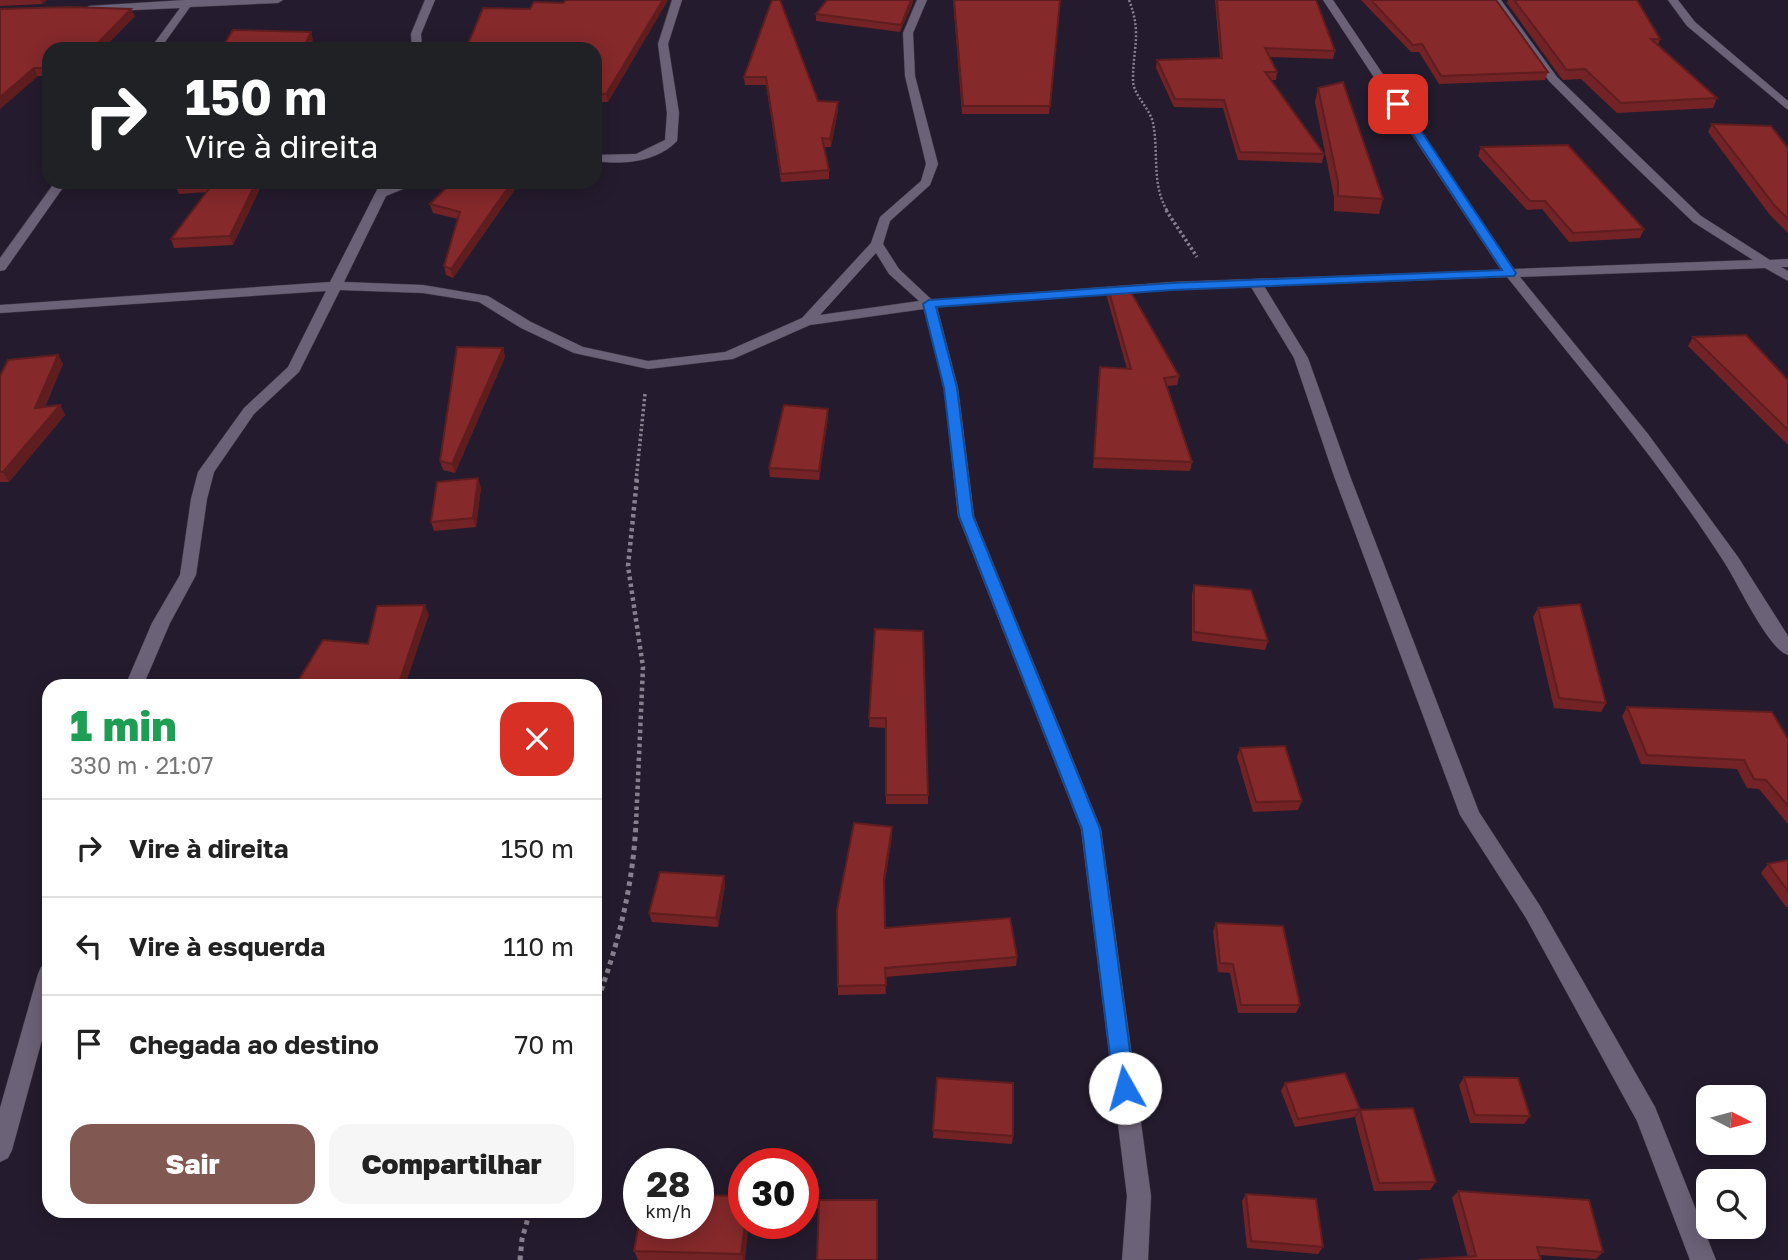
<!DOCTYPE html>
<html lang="pt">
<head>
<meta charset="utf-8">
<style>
  body { margin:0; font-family:"Golos Text",sans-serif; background:#f6f6f6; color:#222; height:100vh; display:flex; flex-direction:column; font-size:26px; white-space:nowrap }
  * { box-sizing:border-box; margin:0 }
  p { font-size:23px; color:#767676 }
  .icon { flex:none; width:38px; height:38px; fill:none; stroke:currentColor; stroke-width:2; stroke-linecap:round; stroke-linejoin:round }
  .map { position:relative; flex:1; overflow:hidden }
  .sheet { position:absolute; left:42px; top:679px; width:560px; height:539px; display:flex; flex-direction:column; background:#fff; border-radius:21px; box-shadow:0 4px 18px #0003 }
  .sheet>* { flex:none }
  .guide { position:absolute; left:42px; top:42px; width:560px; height:147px; border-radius:21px; box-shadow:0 4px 18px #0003; background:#202124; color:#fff; overflow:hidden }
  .needle { width:46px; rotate:96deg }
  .buttons { position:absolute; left:1696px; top:1085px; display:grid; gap:14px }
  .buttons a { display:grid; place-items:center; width:70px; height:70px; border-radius:14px; background:#fff; box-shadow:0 4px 18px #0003; font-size:35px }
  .speed { position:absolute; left:623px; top:1148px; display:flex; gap:14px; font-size:35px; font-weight:700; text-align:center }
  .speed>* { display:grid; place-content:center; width:91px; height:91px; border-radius:50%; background:#fff; box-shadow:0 4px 18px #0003; line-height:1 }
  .speed small { font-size:18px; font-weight:400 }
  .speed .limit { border:10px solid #d22; background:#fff; color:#111 }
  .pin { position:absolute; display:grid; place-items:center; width:60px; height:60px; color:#fff; margin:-30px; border-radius:14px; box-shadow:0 4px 10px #0006 }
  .me { position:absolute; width:77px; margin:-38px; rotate:353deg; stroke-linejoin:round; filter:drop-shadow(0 0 5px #0008) }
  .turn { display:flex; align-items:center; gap:24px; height:147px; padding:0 28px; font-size:32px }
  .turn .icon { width:91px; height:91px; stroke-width:2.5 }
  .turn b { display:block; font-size:49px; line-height:60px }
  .round { display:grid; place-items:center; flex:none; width:74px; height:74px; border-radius:21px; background:#f6f6f6 }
  .head { display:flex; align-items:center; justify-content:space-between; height:119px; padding:0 28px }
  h1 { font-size:42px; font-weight:800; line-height:52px; color:#1e9e55 }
  .action { display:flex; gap:14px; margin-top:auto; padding:14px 28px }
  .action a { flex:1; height:80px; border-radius:21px; background:#815952; color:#fff; font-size:28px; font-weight:800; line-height:80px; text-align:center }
  .action a+a { background:#f6f6f6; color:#222 }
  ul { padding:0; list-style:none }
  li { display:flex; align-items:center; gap:21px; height:98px; padding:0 28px; border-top:2px solid #e0e0e0 }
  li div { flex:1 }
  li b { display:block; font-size:26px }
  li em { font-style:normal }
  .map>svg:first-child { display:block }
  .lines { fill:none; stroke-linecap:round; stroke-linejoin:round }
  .street-casing { stroke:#3f3847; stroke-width:1 }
  .path-far3 { stroke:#87808f; stroke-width:2.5; stroke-dasharray:2 2; stroke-linecap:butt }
  .path-far2 { stroke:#87808f; stroke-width:3.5; stroke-dasharray:2.5 2.5; stroke-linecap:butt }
  .path-far1 { stroke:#87808f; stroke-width:4.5; stroke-dasharray:3.5 3.5; stroke-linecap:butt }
  .path { stroke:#87808f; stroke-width:5; stroke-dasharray:4.5 4.5; stroke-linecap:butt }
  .street { fill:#6c6278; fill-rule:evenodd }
  .wall { fill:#732325 }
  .shaded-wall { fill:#5e1d1e }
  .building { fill:#86292b; stroke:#5e1d1e; stroke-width:2 }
  .route { fill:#1a73e8; stroke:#114b97; stroke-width:2 }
</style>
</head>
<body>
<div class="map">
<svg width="1788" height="1260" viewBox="0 0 1788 1260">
  <rect width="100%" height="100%" fill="#241c2e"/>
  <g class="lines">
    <g class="street-casing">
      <path id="street" d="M185 0H283L278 3 190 7 160 49H150L180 8 89 12 84 9 89 6Z
        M425 0H435L421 34 422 49H412L411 34Z
        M672 0H682L668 44 679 113 677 141C657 162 623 165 595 161V155L636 154 665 140 667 113 658 44Z
        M917 0H927L913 33 915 76 938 164 930 185 890 221 883 244 899 269 932 300 1172 282 1501 270 1323 0H1333L1514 269 1753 260 1693 222 1625 157 1549 81 1491 0H1501L1557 77 1701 216 1770 260 1788 259V267H1781L1788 271V281L1765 268 1520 277 1648 434 1738 557 1788 636V655C1769 650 1738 584 1726 565 1661 463 1582 371 1507 277L1264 286 1308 358 1350 476 1479 812 1540 906 1655 1107 1716 1260H1690L1637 1121 1526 918 1460 815 1334 476 1294 358 1251 287 1172 290 937 307 958 388 974 516 1101 829 1151 1196 1148 1260H1122L1127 1196 1081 829 958 516 944 388 924 309 810 325 733 359 648 369 574 353 521 328 479 302 423 293 340 290 299 372 254 414 214 472 207 499 196 575 170 623 143 686H125L152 623 180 575 191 499 198 472 244 408 288 367 326 291 0 313V305L330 282 381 182H393L391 186 403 182H420L386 196 344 282 423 285 488 296 531 322 583 347 648 361 725 352 802 318 871 243 880 217 921 181 926 164 905 76 903 33ZM876 253 889 274 919 301 820 315Z
        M1668 0H1678L1695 22 1788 101V110L1687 26Z
        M55 182H67L5 270 0 271V258Z
        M49 964V1014L12 1150 8 1158 0 1162V1108L38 974 41 967Z"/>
    </g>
    <path class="path-far3" d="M1129 0C1142 34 1133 47 1133 79 1132 94 1150 108 1153 123 1159 152 1151 186 1168 212"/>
    <path class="path-far2" d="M1166 210 1197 257
      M636 481 645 394"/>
    <path class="path-far1" d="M636 824 643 667 628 566 637 479"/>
    <path class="path" d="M595 1007C618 946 633 887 636 822
      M520 1260 522 1239 530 1211"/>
    <use href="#street" class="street"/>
  </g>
  <path class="wall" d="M0 0H47L42 4 0 6Z
    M668 0 608 102H595V49L530 9 563 3Z
    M772 0 818 101 838 110 831 147H824L829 170V179L781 182 766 85H745L744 77Z
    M827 0H913L912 5 900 32 816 21V14Z
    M953 0H1060L1049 114H962Z
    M1215 0H1316L1335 51 1333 59 1269 57 1277 72 1276 80H1271L1324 154 1322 163 1238 160 1223 108 1174 107 1156 68 1157 60 1220 58Z
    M1361 0H1496L1548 72 1545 80 1439 84 1419 52H1411Z
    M1508 0H1637L1660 39 1658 45 1717 98 1713 108 1617 113 1581 79 1563 80 1559 75 1507 3Z
    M0 9 135 16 103 49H49V76H38L0 109Z
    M1318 88 1383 199 1379 214 1334 211V197L1315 102Z
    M1712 124 1788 148V233L1770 215 1708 132Z
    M1481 147 1644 229 1640 238 1569 242 1542 209 1527 210 1478 156Z
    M177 182H263L233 245 174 248 171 239 207 192 179 194 175 185Z
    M452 182H520L453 278 446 275 444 266 458 219 433 213 430 204Z
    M1108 288 1179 376 1177 385 1167 386 1192 462 1190 471 1093 468 1100 367 1127 369 1107 297Z
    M1693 337 1788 380V445L1688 346Z
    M503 348 505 357 455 473 443 470 440 461Z
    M58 355 63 364 45 407 60 405 65 415 9 482H0V376Z
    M828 418 819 480 770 477 769 468Z
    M481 488 476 527 434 531 431 522Z
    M1194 585 1268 641 1265 650 1192 641V594Z
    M1538 608 1606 703 1601 712 1554 708 1533 617Z
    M875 629 928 795V804H886V728L869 727Z
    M1627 707 1788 739V824L1759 789 1747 788 1737 769 1641 764 1622 716Z
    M1240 748 1302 801 1298 810 1253 812 1237 757Z
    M892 836 884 887 885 928 1017 957 1016 966 885 977 886 994 838 995V986Z
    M1788 860V907H1786L1761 873 1768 864Z
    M724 876 725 885 718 927 652 922 649 913Z
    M1216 923 1300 1005 1296 1013H1238L1230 973 1218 972 1213 931Z
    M1464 1077 1530 1116 1524 1124 1470 1123 1459 1085Z
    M937 1078 1013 1136 1012 1144 933 1138Z
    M1285 1083 1360 1109 1355 1117 1295 1127 1281 1091Z
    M1360 1110 1436 1182 1430 1190 1374 1191 1355 1118Z
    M1458 1191 1603 1252 1596 1259 1539 1255 1468 1257 1452 1198Z
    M1246 1194 1323 1247 1318 1254 1247 1248 1242 1201Z
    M744 1196 745 1260H638L634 1251Z"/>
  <path class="shaded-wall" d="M40 0H47L42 4Z
    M663 0H668L608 102 606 94Z
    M911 0H913L912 5 900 32 901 25Z
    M131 9 135 16 103 49H92Z
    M311 32 313 40 309 49H303Z
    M34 68 38 76 0 109V97Z
    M838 102V110L831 147 830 139Z
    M256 182H263L233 245 230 236Z
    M512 182H520L453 278 451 269Z
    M503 348 505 357 455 473 452 464Z
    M58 355 63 364 40 417 35 408Z
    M60 405 65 415 9 482 3 472Z
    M828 409V418L819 480V471Z
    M478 478 481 488 476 527 473 518Z
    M425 605 429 615 405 686H398Z
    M892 827V836L884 887V878Z
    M724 876 725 885 718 927 716 918Z
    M745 1223H749L745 1260H743L741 1254Z"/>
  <path class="building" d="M566 0H663L606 94H595V49H466L483 8 530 9 534 2 563 3Z
    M772 0H780L818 101 838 102 830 139 822 138 829 170 781 174 766 77H744Z
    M827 0H911L901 25 816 14Z
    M954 0H1060L1050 106H963Z
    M1217 0H1316L1335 51 1265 48 1277 72H1265L1324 154 1240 152 1224 100 1175 99 1157 60 1222 58Z
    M1371 0H1496L1548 72 1441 76 1422 44 1413 45Z
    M1514 0H1637L1660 39H1651L1717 98 1621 103 1585 69 1567 70 1563 65Z
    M70 7 131 9 92 49H49V68H34L0 97V9Z
    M233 30 311 32 303 49H221Z
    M1343 82 1383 199 1338 196V182L1318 88Z
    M1712 124 1771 126 1788 148V219L1775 206Z
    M1568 145 1644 229 1573 233 1545 201H1530L1481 147Z
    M177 182H256L230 236 171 239 214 182 175 185Z
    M452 182H512L451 269 444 266 460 212 430 204Z
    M1128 287 1179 376 1164 378 1192 462 1094 458 1100 367 1131 369 1108 288Z
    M1746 335 1788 380V430L1693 337Z
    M457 347 503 348 452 464 440 461Z
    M58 355 35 408 60 405 3 472H0V376L8 360Z
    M784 405 828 409 819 471 769 468Z
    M478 478 473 518 431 522 437 482Z
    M1194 585 1251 590 1268 641 1194 632Z
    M1580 604 1606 703 1559 698 1538 608Z
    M425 605 398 686H295L323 640 368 644 377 606Z
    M875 629 923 631 928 795H886V718H869Z
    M1627 707 1772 712 1788 739V806L1766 780 1754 779 1744 760 1647 755Z
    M1285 746 1302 801 1256 802 1240 748Z
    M854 823 892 827 884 878 885 928 1010 918 1017 957 885 968 886 985 838 986 837 910Z
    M1788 860V891L1768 864Z
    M660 872 724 876 716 918 649 913Z
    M1216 923 1283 926 1300 1005H1241L1233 964 1220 963Z
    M1345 1073 1360 1109 1298 1119 1285 1083Z
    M1464 1077 1518 1078 1530 1116 1475 1115Z
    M937 1078 1013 1083V1136L933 1130Z
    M1413 1108 1436 1182 1379 1183 1360 1110Z
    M1458 1191 1589 1200 1603 1252 1537 1247 1541 1260H1419L1476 1256Z
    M1246 1194 1316 1199 1323 1247 1251 1241Z
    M698 1195 744 1196V1223H745L741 1254 634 1251 639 1223H698Z
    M819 1200H877V1260H817Z"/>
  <path class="route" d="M1398 101 1403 104 1516 273 1514 276 1172 290 936 307 957 388 973 516 1100 829 1135 1088 1132 1095 1125 1098 1117 1095 1114 1088 1082 829 959 516 944 388 923 304 929 300 1172 283 1502 270 1393 104Z"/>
</svg>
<div class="buttons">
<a><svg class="needle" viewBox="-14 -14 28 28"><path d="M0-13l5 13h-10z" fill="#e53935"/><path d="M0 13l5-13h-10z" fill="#767676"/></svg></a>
<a><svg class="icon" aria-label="search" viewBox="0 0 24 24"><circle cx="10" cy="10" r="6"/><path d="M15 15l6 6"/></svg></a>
</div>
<div class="speed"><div>28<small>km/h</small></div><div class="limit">30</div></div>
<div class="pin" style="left:1398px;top:104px;background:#d93025"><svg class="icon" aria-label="arrive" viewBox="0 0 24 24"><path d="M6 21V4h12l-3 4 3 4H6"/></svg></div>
<svg class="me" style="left:1125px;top:1088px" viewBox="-20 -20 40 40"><circle r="19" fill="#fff"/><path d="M0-13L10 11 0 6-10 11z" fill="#1a73e8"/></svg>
<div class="guide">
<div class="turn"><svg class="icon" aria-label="right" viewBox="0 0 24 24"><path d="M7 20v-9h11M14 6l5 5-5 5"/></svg><div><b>150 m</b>Vire à direita</div></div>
</div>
<section class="sheet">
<div class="head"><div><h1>1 min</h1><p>330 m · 21:07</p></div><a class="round" style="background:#d93025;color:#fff"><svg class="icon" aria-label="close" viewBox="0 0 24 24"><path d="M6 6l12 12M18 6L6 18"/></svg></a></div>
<ul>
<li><svg class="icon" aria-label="right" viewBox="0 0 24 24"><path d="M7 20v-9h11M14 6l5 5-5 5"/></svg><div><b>Vire à direita</b></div><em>150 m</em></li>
<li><svg class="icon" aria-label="left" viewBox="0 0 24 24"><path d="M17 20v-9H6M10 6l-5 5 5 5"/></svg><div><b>Vire à esquerda</b></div><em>110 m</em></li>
<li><svg class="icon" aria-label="arrive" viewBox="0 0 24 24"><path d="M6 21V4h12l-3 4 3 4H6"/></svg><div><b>Chegada ao destino</b></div><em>70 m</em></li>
</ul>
<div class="action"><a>Sair</a><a>Compartilhar</a></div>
</section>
</div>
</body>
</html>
